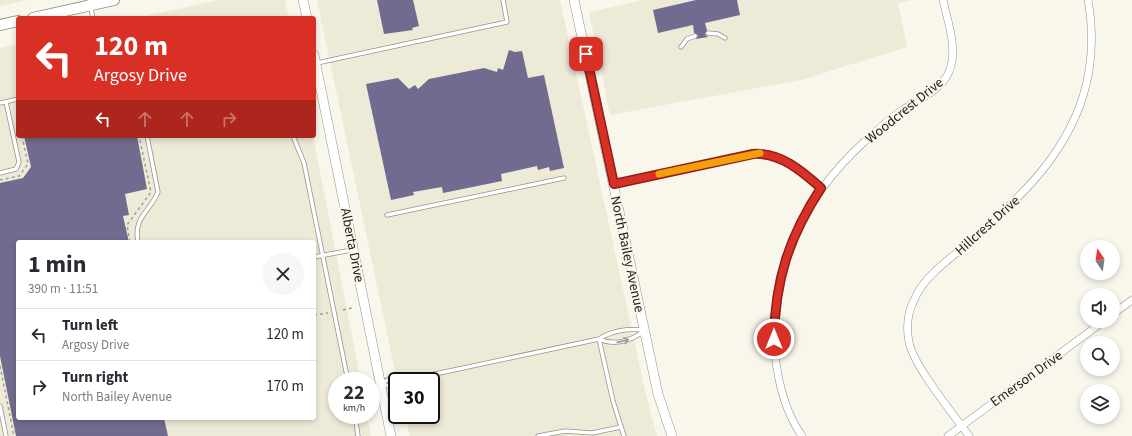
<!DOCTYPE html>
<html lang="en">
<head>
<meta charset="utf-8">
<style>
  body { margin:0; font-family:"Source Sans 3",sans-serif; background:#f7f7f7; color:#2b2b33; height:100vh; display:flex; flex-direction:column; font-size:15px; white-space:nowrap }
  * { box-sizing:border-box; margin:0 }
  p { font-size:13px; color:#7c7c81 }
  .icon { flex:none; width:22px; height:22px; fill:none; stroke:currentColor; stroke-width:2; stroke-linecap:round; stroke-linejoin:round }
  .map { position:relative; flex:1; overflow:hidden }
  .details { position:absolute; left:16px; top:240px; width:300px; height:180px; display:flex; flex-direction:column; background:#fff; border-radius:4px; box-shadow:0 2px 6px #0003 }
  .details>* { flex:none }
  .guide { position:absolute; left:16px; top:16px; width:300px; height:122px; border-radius:4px; box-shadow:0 2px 6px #0003; background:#d93025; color:#fff; overflow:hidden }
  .needle { width:26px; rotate:347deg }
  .controls { position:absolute; left:1080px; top:240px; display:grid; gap:8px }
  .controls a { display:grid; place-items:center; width:40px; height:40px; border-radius:50%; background:#fff; box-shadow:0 2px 6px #0003; font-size:20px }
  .speed { position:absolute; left:328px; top:372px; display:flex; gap:8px; font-size:20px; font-weight:700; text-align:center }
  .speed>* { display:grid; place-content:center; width:52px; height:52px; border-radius:50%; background:#fff; box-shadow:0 2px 6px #0003; line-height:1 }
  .speed small { font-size:10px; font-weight:400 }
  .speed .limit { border:2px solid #111; border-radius:6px; background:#fff; color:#111 }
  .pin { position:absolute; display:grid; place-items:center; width:34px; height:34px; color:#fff; margin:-17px; border-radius:8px; box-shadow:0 2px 6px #0006 }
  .me { position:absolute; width:44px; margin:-22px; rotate:0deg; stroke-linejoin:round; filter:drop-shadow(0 0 3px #0008) }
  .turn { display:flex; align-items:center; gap:14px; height:84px; padding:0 12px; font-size:18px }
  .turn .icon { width:52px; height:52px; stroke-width:2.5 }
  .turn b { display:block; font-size:28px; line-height:34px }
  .lanes { display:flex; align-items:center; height:38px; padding:0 12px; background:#0003; justify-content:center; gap:20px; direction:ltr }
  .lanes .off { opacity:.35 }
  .round { display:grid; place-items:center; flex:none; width:42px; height:42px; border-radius:21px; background:#f7f7f7 }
  .summary { display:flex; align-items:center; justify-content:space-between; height:68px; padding:0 12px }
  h1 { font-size:24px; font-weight:700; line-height:30px }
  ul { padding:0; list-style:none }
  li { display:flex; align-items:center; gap:12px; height:52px; padding:0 12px; border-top:1px solid #e1e1e2 }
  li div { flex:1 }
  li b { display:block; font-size:15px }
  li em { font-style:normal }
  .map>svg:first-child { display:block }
  .built { fill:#eeead8; fill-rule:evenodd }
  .building { fill:#716b8f }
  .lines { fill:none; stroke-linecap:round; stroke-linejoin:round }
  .service-casing { stroke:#949289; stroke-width:5 }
  .minor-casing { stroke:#949289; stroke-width:8 }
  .tertiary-casing { stroke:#949289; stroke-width:10 }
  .secondary-casing { stroke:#949289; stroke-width:12 }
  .path { stroke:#a09f97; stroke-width:1.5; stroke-dasharray:3 3; stroke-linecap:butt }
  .service { stroke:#fff; stroke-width:3.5 }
  .minor { stroke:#fff; stroke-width:7 }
  .tertiary { stroke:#fff; stroke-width:9 }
  .secondary { stroke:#fff; stroke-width:10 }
  .oneway { stroke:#9c9c9a }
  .route-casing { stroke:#8d1f18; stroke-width:10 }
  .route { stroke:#d93025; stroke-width:7 }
  .slow { stroke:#f59e0b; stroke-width:7 }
  .labels { text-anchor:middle; stroke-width:4; stroke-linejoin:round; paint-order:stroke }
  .street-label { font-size:14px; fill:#22221e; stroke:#f9f7ec }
</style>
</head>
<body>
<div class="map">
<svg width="1132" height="436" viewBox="0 0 1132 436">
  <rect width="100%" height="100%" fill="#f9f7ec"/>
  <path class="built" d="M0 0H28L0 6Z
    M218 0H285L289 18H136Z
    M317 0H560L645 390 657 436H410L405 415H431V381H397Z
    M644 0H912L898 3 907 47 801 80 610 115 589 12Z
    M18 44V136H313L361 381H337V415H367L371 436H0V48ZM18 242H314V418H18Z"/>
  <path class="building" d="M377 0H413L419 26 412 28 413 30 384 34Z
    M696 0H737L740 15 705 23 707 30 705 34 708 37 696 39 698 35 694 33 693 25 658 33 653 10Z
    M509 50 515 52 522 51 528 78 544 75 564 168 550 171 549 167 538 170 537 166 501 174 502 181 443 193 442 187 413 192 414 195 391 200 366 84 398 78 409 89 415 85 418 89 429 79 484 68 497 72 498 68 503 70Z
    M24 136H137L147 189 125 194 129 215 123 216 129 242H18V418H164L168 436H16L0 356V183L23 178 31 167Z"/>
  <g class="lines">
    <g class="service-casing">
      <path id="service" d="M89 0 93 18
        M708 33 718 34 725 38
        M681 47 687 39 695 36
        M317 63 507 22 503 0
        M0 103 18 99
        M293 136 304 163 348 381
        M0 173 16 169 19 162 6 102
        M387 215 564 178
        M138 242C133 217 150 212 158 192L147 136
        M314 257 352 250
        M599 339 613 401 624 436
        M599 339C614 346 631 341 644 331
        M415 381 421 377 599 339C611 331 628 328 643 330
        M381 384C394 374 407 372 421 377
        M382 384 392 387 397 386
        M0 406 6 436
        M355 415 358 436
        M538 436 565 431 592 433 621 427"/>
    </g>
    <g class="minor-casing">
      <path id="minor" d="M614 184 753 154C780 152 802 171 821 188
        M1113 314 1132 300
        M802 436C785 412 778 382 775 354 768 270 803 198 864 142 876 131 888 120 901 111 917 100 939 92 948 74 959 51 948 23 943 0
        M948 436 1104 321
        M969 436C954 415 913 365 909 342 906 327 908 311 915 298 925 276 947 261 965 246 989 225 1014 203 1035 179 1081 126 1100 69 1088 0"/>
    </g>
    <g class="tertiary-casing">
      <path id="tertiary" d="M303 0 307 18
        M574 0 658 394 672 436
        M314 55 391 436"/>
    </g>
    <g class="secondary-casing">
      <path id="secondary" d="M33 18 114 0
        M0 25 18 21"/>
    </g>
    <path class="path" d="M18 109H17L18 116
      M0 180 19 176 28 164 22 136
      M130 242 127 225 151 192 139 136
      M343 310 352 308
      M314 315 328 313
      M0 366 14 436"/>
    <use href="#service" class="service"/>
    <use href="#minor" class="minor"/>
    <use href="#tertiary" class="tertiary"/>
    <use href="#secondary" class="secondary"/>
  </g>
  <defs><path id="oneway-shaft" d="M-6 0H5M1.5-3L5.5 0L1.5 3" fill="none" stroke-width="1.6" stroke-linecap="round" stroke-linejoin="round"/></defs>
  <use class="oneway" href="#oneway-shaft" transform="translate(623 341) rotate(-13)"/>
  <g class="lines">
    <g class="route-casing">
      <path id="route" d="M586 54 614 184 753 154C780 152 802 171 821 188 789 237 775 280 774 339"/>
    </g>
    <use href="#route" class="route"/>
    <path class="slow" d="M659 174 760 153"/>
  </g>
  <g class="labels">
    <g class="street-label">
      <text transform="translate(904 110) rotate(-39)" y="5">Woodcrest Drive</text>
      <text transform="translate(987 225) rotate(-42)" y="5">Hillcrest Drive</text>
      <text transform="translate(353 245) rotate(79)" y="5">Alberta Drive</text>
      <text transform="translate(628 254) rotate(78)" y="5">North Bailey Avenue</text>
      <text transform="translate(1026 378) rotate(-36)" y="5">Emerson Drive</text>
    </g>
  </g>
</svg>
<div class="controls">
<a><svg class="needle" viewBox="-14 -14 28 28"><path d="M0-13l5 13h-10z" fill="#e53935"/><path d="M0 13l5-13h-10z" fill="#7c7c81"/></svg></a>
<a><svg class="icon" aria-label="sound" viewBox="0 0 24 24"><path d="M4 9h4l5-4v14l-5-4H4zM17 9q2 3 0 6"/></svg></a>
<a><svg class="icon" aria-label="search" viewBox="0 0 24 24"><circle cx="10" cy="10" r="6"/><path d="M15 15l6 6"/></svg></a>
<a><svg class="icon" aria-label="layers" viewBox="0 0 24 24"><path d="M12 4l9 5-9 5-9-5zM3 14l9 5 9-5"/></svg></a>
</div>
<div class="speed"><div>22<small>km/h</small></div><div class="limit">30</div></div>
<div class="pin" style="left:586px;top:54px;background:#d93025"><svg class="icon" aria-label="arrive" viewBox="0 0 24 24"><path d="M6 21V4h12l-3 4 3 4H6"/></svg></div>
<svg class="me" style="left:774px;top:339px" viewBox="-20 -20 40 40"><circle r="17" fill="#d93025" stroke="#fff" stroke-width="3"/><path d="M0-11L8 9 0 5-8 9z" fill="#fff"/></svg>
<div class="guide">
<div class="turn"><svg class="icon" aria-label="left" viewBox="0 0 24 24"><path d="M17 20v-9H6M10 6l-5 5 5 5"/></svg><div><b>120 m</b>Argosy Drive</div></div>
<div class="lanes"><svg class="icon" aria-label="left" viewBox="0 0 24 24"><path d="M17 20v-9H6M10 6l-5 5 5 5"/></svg><svg class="icon off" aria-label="ahead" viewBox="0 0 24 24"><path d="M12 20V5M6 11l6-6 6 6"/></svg><svg class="icon off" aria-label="ahead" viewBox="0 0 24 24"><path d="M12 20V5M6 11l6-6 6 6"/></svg><svg class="icon off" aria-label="right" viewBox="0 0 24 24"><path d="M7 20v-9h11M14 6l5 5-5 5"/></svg></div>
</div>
<section class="details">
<div class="summary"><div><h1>1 min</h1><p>390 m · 11:51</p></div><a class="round"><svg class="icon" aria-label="close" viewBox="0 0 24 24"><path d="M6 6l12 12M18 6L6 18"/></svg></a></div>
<ul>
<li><svg class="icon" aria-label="left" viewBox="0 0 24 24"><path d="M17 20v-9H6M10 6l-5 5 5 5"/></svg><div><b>Turn left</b><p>Argosy Drive</p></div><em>120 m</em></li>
<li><svg class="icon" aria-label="right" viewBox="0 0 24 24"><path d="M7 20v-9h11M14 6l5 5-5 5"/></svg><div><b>Turn right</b><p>North Bailey Avenue</p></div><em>170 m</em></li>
</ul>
</section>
</div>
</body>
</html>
